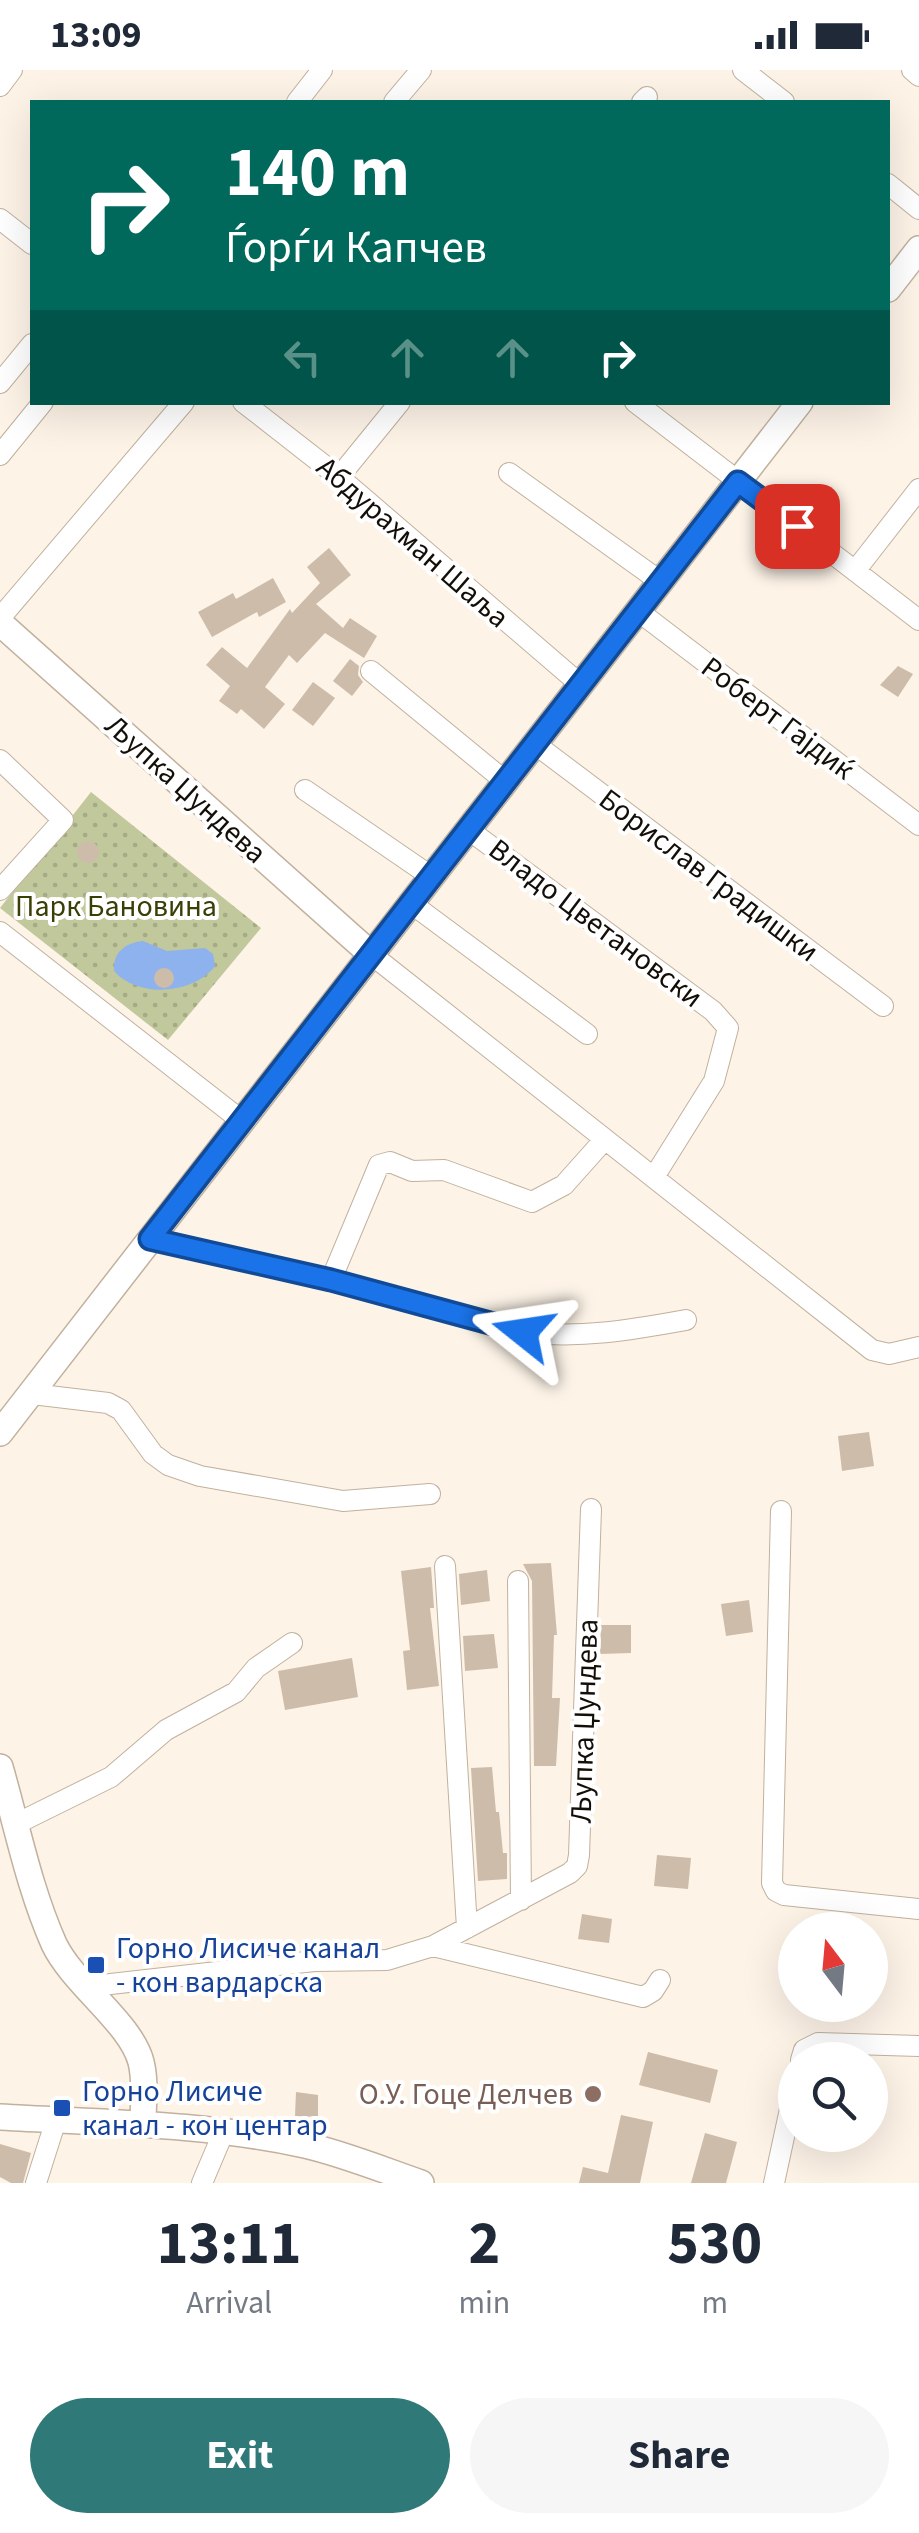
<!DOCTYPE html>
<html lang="en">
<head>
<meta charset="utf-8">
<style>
  body { margin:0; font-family:"Source Sans 3",sans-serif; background:#f6f6f7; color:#1f2937; height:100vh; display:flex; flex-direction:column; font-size:38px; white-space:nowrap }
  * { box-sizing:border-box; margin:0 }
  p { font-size:32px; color:#747a83 }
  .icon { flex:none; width:55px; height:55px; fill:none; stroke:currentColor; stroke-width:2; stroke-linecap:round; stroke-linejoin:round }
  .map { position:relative; height:2113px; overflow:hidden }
  .drawer { display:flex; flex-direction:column; background:#fff; flex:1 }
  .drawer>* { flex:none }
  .banner { position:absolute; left:30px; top:30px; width:860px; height:305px; border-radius:0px; box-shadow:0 10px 40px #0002; background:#00695c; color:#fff; overflow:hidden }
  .needle { width:65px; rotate:344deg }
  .controls { position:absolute; left:778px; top:1842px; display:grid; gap:20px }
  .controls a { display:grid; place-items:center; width:110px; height:110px; border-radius:50%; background:#fff; box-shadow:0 10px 40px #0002; font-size:50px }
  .pin { position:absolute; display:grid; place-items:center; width:85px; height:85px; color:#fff; margin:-42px; border-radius:20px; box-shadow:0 5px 15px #0006 }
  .me { position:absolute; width:110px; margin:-55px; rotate:285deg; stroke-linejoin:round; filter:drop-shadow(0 0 8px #0008) }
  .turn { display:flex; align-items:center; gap:35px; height:210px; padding:0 30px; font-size:45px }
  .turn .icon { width:130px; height:130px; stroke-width:2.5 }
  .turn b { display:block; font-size:70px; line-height:85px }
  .lanes { display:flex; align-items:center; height:95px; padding:0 30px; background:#0003; justify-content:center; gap:50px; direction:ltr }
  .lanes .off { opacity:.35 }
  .eta { display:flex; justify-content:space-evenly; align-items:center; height:170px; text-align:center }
  .eta b { font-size:60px; font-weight:700; line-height:70px }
  .primary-button { display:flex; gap:20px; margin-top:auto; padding:20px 30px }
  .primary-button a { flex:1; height:115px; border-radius:60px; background:#2f7978; color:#fff; font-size:40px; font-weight:700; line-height:115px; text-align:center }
  .primary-button a+a { background:#f6f6f7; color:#1f2937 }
  .status { display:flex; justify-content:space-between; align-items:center; height:70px; padding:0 50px; background:#fff; direction:ltr }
  .status svg { height:28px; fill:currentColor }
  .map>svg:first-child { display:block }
  .park { fill:url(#park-dots) }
  .water { fill:#8db2ed }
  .building { fill:#cdbca9 }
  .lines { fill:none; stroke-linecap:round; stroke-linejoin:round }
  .minor-casing { stroke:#c1b19e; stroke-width:22 }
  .tertiary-casing { stroke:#c1b19e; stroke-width:28 }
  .minor { stroke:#fff; stroke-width:20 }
  .tertiary { stroke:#fff; stroke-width:25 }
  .route-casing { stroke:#114b97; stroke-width:25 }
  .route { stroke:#1a73e8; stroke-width:18 }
  .transit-dot { fill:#1a4fb4; stroke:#fff; stroke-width:4 }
  .education-dot { fill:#8d6e63; stroke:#fff; stroke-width:4 }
  .labels { text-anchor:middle; stroke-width:8; stroke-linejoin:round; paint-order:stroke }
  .street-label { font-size:30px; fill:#140e08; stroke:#fff }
  .park-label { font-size:30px; fill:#3a3f06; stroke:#fff }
  .transit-label { font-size:30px; fill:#164399; stroke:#fff; text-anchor:start }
  .education-label { font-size:30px; fill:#785e54; stroke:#fff; text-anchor:end }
</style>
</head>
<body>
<div class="status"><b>13:09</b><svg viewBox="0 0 49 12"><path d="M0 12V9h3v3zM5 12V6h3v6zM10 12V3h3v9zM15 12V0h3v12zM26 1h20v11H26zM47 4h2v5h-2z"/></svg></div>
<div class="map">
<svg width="919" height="2113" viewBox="0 0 919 2113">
  <defs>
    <pattern id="park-dots" width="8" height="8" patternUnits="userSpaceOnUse" patternTransform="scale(2.5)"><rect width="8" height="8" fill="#c1c89c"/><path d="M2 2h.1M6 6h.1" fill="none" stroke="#a5ab85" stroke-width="1.8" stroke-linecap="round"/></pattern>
  </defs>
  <rect width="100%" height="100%" fill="#fdf3e7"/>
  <path class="park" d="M91 722 261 858 168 970 0 838Z"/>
  <path class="water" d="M143 871 167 881 205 878 213 884 215 896C194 924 138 929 114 901 113 882 125 873 143 871Z"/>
  <path class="building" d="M329 478 351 505 316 534 343 558 350 548 377 566 364 588 325 563 297 593 289 585 265 617 285 634 264 659 241 639 237 644 219 631 230 616 206 595 222 577 247 598 290 539 292 543 320 513 307 497Z
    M273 508 286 532 259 547 257 542 212 567 198 542 233 523 236 529Z
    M350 589 359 596 358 605 363 612 352 626 333 611Z
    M898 596 913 604 898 627 880 615Z
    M313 612 335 628 313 656 292 640Z
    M77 782a11 11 0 1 1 22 0a11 11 0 1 1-22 0Z
    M154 908a10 10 0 1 1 20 0a10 10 0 1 1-20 0Z
    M869 1362 874 1396 842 1401 838 1366Z
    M551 1493 557 1565H554L552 1628H560L556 1696H534L532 1511 523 1494Z
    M431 1497 434 1538H430L439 1616 407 1620 403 1581 410 1580 401 1501Z
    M487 1500 490 1531 461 1535 459 1504Z
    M749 1530 753 1562 726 1566 721 1534Z
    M601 1555H631V1583L600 1584Z
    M494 1564 498 1598 465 1601 463 1566Z
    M352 1588 358 1627 285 1640 278 1601Z
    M492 1697 496 1742H499L503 1783H507V1809L478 1811 471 1698Z
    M657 1785 691 1788 688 1819 654 1816Z
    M582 1844 612 1849 609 1873 578 1869Z
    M648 1982 718 2000 710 2033 639 2015Z
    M296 2022 318 2025V2047L295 2046Z
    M621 2045 653 2052 640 2113H579L583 2097 608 2103Z
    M705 2063 737 2072 726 2113H691Z
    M0 2074 31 2083 23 2113H11L0 2107Z"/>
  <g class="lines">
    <g class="minor-casing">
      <path id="minor" d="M743 0 784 32
        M912 0 919 6
        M0 16 12 0
        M297 32 322 0
        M394 32 421 0
        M642 32 647 27
        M888 114 919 139
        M0 149 32 174
        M0 313 32 274
        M243 332 339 407 581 615
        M635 332 919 550
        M0 385 43 332
        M509 403 661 512
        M339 407 400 332
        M855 501 919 419
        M638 541 919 755
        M0 548 184 332
        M371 601 506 712
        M535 674 883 936
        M0 690 63 750 0 820
        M305 720 432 807
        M469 760 713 941 728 958 714 1011 654 1107
        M412 834 587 964
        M0 862 242 1051
        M372 885 872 1280 889 1284 919 1277
        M150 1169 331 1210 523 1262C579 1269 631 1260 686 1250
        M331 1210 379 1095 390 1092 412 1101 444 1100 532 1132 564 1115 605 1069
        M32 1324 108 1333 121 1340 153 1384 168 1395 200 1406 343 1431 430 1424
        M781 1441 772 1813 776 1821 784 1825 919 1839
        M445 1496 467 1858
        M518 1511 521 1830
        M16 1754 111 1707 166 1660 236 1622 256 1598 292 1573
        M433 1876 643 1927 653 1921 660 1910
        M84 1917 314 1891 387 1890 433 1876 570 1803 577 1796 579 1785 591 1439
        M801 1990 804 1980 818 1973 919 1976
        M36 2113 56 2050
        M202 2113 224 2061
        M774 2113 795 2016"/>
    </g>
    <g class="tertiary-casing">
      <path id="tertiary" d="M888 219 919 179
        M0 553 372 885
        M0 1363 800 332
        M0 1697C17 1756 29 1818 54 1874 73 1914 131 1953 141 1992 146 2011 143 2033 143 2053
        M0 2047C102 2053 204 2053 305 2075 344 2084 383 2100 421 2113"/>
    </g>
    <use href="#minor" class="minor"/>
    <use href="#tertiary" class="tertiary"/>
  </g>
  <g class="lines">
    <g class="route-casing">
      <path id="route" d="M523 1262 331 1210 150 1169 738 412 797 456"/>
    </g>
    <use href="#route" class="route"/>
  </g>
  <g class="transit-dot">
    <rect x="86" y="1885" width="20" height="20" rx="5"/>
    <rect x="52" y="2028" width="20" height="20" rx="5"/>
  </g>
  <circle class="education-dot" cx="593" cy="2024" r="10"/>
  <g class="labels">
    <g class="street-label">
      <text transform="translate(413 472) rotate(41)" y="10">Абдурахман Шаља</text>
      <text transform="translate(778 648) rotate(37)" y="10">Роберт Гајдиќ</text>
      <text transform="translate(186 719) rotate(42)" y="10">Љупка Џундева</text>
      <text transform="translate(709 805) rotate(37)" y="10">Борислав Градишки</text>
      <text transform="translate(596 853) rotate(37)" y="10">Владо Цветановски</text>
      <text transform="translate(584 1651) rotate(-88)" y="10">Љупка Џундева</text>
    </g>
    <g class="park-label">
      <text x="116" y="846">Парк Бановина</text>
    </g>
    <g class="transit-label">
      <text x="116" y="1888">Горно Лисиче канал<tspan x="116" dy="34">- кон вардарска</tspan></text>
      <text x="82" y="2031">Горно Лисиче<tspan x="82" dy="34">канал - кон центар</tspan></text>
    </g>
    <g class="education-label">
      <text x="573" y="2034">О.У. Гоце Делчев</text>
    </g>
  </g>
</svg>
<div class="controls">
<a><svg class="needle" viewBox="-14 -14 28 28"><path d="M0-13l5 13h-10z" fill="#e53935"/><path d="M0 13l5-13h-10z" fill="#747a83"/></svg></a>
<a><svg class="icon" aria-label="search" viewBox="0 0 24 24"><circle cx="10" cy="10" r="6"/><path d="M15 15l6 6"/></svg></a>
</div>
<div class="pin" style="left:797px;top:456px;background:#d93025"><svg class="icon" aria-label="arrive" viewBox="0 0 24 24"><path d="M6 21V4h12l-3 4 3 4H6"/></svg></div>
<svg class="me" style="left:523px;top:1262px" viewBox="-20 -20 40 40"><path d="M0-17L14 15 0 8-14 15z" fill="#1a73e8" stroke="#fff" stroke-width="4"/></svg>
<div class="banner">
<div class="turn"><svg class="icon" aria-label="right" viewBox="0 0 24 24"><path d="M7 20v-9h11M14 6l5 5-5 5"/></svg><div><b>140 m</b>Ѓорѓи Капчев</div></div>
<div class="lanes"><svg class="icon off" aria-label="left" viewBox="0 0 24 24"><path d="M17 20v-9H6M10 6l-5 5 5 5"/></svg><svg class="icon off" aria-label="ahead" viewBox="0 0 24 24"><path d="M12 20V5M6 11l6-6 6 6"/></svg><svg class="icon off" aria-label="ahead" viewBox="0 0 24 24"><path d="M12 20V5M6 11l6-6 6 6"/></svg><svg class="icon" aria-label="right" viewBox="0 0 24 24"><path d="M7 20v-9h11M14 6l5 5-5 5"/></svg></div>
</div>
</div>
<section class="drawer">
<div class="eta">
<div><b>13:11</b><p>Arrival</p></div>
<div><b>2</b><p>min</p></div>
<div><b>530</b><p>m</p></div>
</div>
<div class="primary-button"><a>Exit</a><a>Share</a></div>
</section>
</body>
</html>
